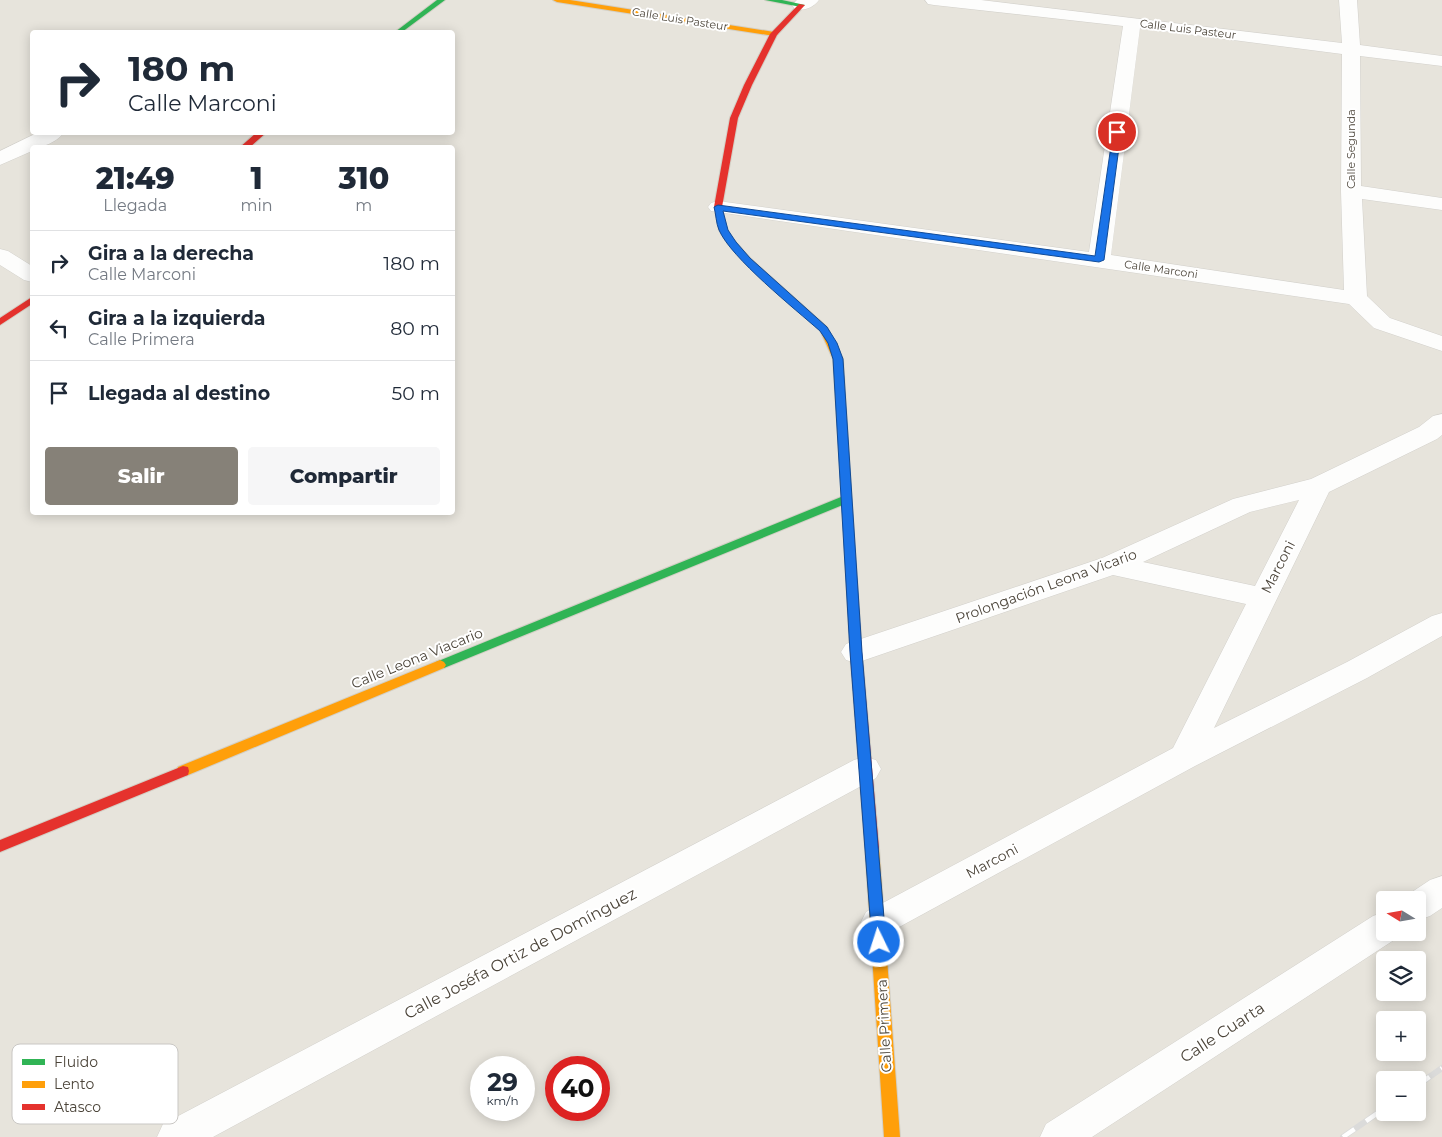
<!DOCTYPE html>
<html lang="es">
<head>
<meta charset="utf-8">
<style>
  body { margin:0; font-family:Montserrat,sans-serif; background:#f6f6f7; color:#1f2937; height:100vh; display:flex; flex-direction:column; font-size:19px; white-space:nowrap }
  * { box-sizing:border-box; margin:0 }
  p { font-size:16px; color:#747a83 }
  .icon { flex:none; width:28px; height:28px; fill:none; stroke:currentColor; stroke-width:2; stroke-linecap:round; stroke-linejoin:round }
  .map { position:relative; flex:1; overflow:hidden }
  .details { position:absolute; left:30px; top:145px; width:425px; height:370px; display:flex; flex-direction:column; background:#fff; border-radius:5px; box-shadow:0 2px 12px #0003 }
  .details>* { flex:none }
  .top-card { position:absolute; left:30px; top:30px; width:425px; height:105px; border-radius:5px; box-shadow:0 2px 12px #0003; background:#fff; color:#1f2937; overflow:hidden }
  .needle { width:32px; rotate:281deg }
  .fabs { position:absolute; left:1376px; top:891px; display:grid; gap:10px }
  .fabs a { display:grid; place-items:center; width:50px; height:50px; border-radius:5px; background:#fff; box-shadow:0 2px 12px #0003; font-size:25px }
  .speed { position:absolute; left:470px; top:1056px; display:flex; gap:10px; font-size:25px; font-weight:700; text-align:center }
  .speed>* { display:grid; place-content:center; width:65px; height:65px; border-radius:50%; background:#fff; box-shadow:0 2px 12px #0003; line-height:1 }
  .speed small { font-size:12px; font-weight:400 }
  .speed .limit { border:8px solid #d22; background:#fff; color:#111 }
  .pin { position:absolute; display:grid; place-items:center; width:42px; height:42px; color:#fff; margin:-21px; border:2px solid #fff; border-radius:50%; box-shadow:0 1px 5px #0007 }
  .me { position:absolute; width:55px; margin:-28px; rotate:356deg; stroke-linejoin:round; filter:drop-shadow(0 0 4px #0008) }
  .turn { display:flex; align-items:center; gap:18px; height:105px; padding:0 15px; font-size:22px }
  .turn .icon { width:65px; height:65px; stroke-width:2.5 }
  .turn b { display:block; font-size:35px; line-height:42px }
  .eta { display:flex; justify-content:space-evenly; align-items:center; height:85px; text-align:center }
  .eta b { font-size:30px; font-weight:800; line-height:35px }
  .cta { display:flex; gap:10px; margin-top:auto; padding:10px 15px }
  .cta a { flex:1; height:58px; border-radius:5px; background:#868178; color:#fff; font-size:20px; font-weight:800; line-height:58px; text-align:center }
  .cta a+a { background:#f6f6f7; color:#1f2937 }
  ul { padding:0; list-style:none }
  li { display:flex; align-items:center; gap:15px; height:65px; padding:0 15px; border-top:1px solid #e0e1e3 }
  li div { flex:1 }
  li b { display:block; font-size:19px }
  li em { font-style:normal }
  .map>svg:first-child { display:block }
  .residential { fill:#e7e4dc; fill-rule:evenodd }
  .lines { fill:none; stroke-linecap:round; stroke-linejoin:round }
  .street-casing { stroke:#d2d0cb; stroke-width:1 }
  .fast-casing { stroke:#d3cfc5; stroke-width:2 }
  .slow-casing { stroke:#d3cfc5; stroke-width:2 }
  .jam-casing { stroke:#d3cfc5; stroke-width:2 }
  .street { fill:#fdfdfc; fill-rule:evenodd }
  .fast { fill:#30b455; fill-rule:evenodd }
  .slow { fill:#ff9f0a; fill-rule:evenodd }
  .jam { fill:#e5322d; fill-rule:evenodd }
  .rail-casing { stroke:#dbdbda; stroke-width:6 }
  .rail { stroke:#fff; stroke-width:4.5; stroke-dasharray:14; stroke-linecap:butt }
  .route { fill:#1a73e8; stroke:#114b97 }
  .labels { text-anchor:middle; stroke-width:4; stroke-linejoin:round; paint-order:stroke }
  .far-street-label { font-size:11px; fill:#4b4439; stroke:#fff }
  .street-label { font-size:14px; fill:#4b4439; stroke:#fff }
  .near-street-label { font-size:16px; fill:#4b4439; stroke:#fff }
  .key { fill:#fff; stroke:#c9c7c4; stroke-width:1 }
  .key-label { font-size:14px; fill:#4b4439 }
</style>
</head>
<body>
<div class="map">
<svg width="1442" height="1137" viewBox="0 0 1442 1137">
  <rect width="100%" height="100%" fill="#f4f2ee"/>
  <path class="residential" d="M0 0H1442V1137H0ZM32 32H452V132H32ZM32 148H452V512H32ZM1385 900H1418V932H1385ZM1385 960H1418V992H1385ZM1385 1020H1418V1052H1385ZM481 1068H524V1110H481ZM556 1068H599V1110H556ZM1385 1080H1418V1112H1385Z"/>
  <g class="lines">
    <g class="street-casing">
      <path id="street" d="M797 0H819C813 8 804 11 795 9L792 5Z
        M925 0H981L1342 43 1339 0H1357L1360 45 1442 56V66L1360 56 1361 186 1442 198V210L1362 199 1367 296 1390 318 1442 336V351L1374 328 1349 304 711 211 708 207 711 203 718 201 1089 252 1123 26 934 5 928 4ZM1140 28 1342 54 1341 191 1344 290 1111 255Z
        M39 132H64C59 141 42 148 32 148V151L0 165V151Z
        M0 249 8 251 32 266V282L24 280 0 265Z
        M1442 414V435L1437 439 1329 492 1214 728 1347 662 1432 616 1442 613V636L1367 678 1195 766 890 932 878 937 866 932 861 922 866 912 1173 748 1246 604 1113 575 856 663 846 660 841 652 846 644 1102 558 1233 499 1311 479 1419 427 1433 416ZM1299 500 1255 586 1143 562 1250 512Z
        M865 757 876 760 881 769 876 778 213 1137H157L163 1124 854 760Z
        M1442 876V908L1430 916 1418 920V900H1404L1406 896 1430 880Z
        M1385 912V932H1399L1397 938 1092 1137H1040L1046 1124 1373 916Z"/>
    </g>
    <g class="fast-casing">
      <path id="fast" d="M437 0H445L402 32H395Z
        M765 0H782L805 5 801 7Z
        M846 495 851 499 850 502 444 668H436L434 665 436 662Z"/>
    </g>
    <g class="slow-casing">
      <path id="slow" d="M553 0H570L774 32 778 34 774 36 557 2Z
        M731 239 734 240 750 258 827 327 843 359 852 503 851 506 847 507 842 503 833 359 820 330 744 262 727 242Z
        M440 660 444 662 446 665 444 668 188 775 183 776 178 775 177 771 178 767Z
        M872 842 877 844 879 848 900 1137H884L865 848 867 844Z"/>
    </g>
    <g class="jam-casing">
      <path id="jam" d="M799 4 805 5 777 35 752 85 738 118 722 207 727 230 735 242 734 244H728L719 230 714 207 730 118 744 85 770 34Z
        M257 132H267L249 148H239Z
        M32 297V304L0 325V318Z
        M847 499 852 503 862 652 879 848 877 852 872 854 867 852 865 848 850 652 842 503Z
        M183 766 188 767 189 771 188 775 0 852V840Z"/>
    </g>
    <use href="#street" class="street"/>
    <use href="#fast" class="fast"/>
    <use href="#slow" class="slow"/>
    <use href="#jam" class="jam"/>
    <g class="rail-casing">
      <path id="rail" d="M1418 1085 1442 1068
        M1343 1137 1385 1108"/>
    </g>
    <use href="#rail" class="rail"/>
  </g>
  <path class="route" d="M1117 129 1121 132 1104 260 1099 262 723 211 728 230 736 242 750 258 827 327 837 343 843 359 862 652 886 942 884 946 879 948 874 946 872 942 850 652 833 359 828 343 820 331C795 309 731 258 719 230 716 223 716 214 714 207L718 205 1095 256 1113 132Z"/>
  <g class="labels">
    <g class="far-street-label">
      <text transform="translate(680 19) rotate(9)" y="4">Calle Luis Pasteur</text>
      <text transform="translate(1188 29) rotate(7)" y="4">Calle Luis Pasteur</text>
      <text transform="translate(1351 149) rotate(-90)" y="4">Calle Segunda</text>
      <text transform="translate(1161 269) rotate(8)" y="4">Calle Marconi</text>
    </g>
    <g class="street-label">
      <text transform="translate(1278 567) rotate(-63)" y="5">Marconi</text>
      <text transform="translate(1046 586) rotate(-20)" y="5">Prolongación Leona Vicario</text>
      <text transform="translate(417 658) rotate(-22)" y="5">Calle Leona Viacario</text>
      <text transform="translate(992 861) rotate(-28)" y="5">Marconi</text>
      <text transform="translate(884 1026) rotate(-93)" y="5">Calle Primera</text>
    </g>
    <g class="near-street-label">
      <text transform="translate(520 953) rotate(-28)" y="6">Calle Joséfa Ortiz de Domínguez</text>
      <text transform="translate(1222 1032) rotate(-33)" y="6">Calle Cuarta</text>
    </g>
  </g>
  <rect x="12" y="1044" width="166" height="80" rx="8" class="key"/>
  <rect x="22" y="1059" width="23" height="6" fill="#30b455"/>
  <rect x="22" y="1081" width="23" height="7" fill="#ff9f0a"/>
  <rect x="22" y="1104" width="23" height="6" fill="#e5322d"/>
  <g class="key-label">
    <text x="54" y="1067">Fluido</text>
    <text x="54" y="1089">Lento</text>
    <text x="54" y="1112">Atasco</text>
  </g>
</svg>
<div class="fabs">
<a><svg class="needle" viewBox="-14 -14 28 28"><path d="M0-13l5 13h-10z" fill="#e53935"/><path d="M0 13l5-13h-10z" fill="#747a83"/></svg></a>
<a><svg class="icon" aria-label="layers" viewBox="0 0 24 24"><path d="M12 4l9 5-9 5-9-5zM3 14l9 5 9-5"/></svg></a>
<a>+</a>
<a>−</a>
</div>
<div class="speed"><div>29<small>km/h</small></div><div class="limit">40</div></div>
<div class="pin" style="left:1117px;top:132px;background:#d93025"><svg class="icon" aria-label="arrive" viewBox="0 0 24 24"><path d="M6 21V4h12l-3 4 3 4H6"/></svg></div>
<svg class="me" style="left:879px;top:942px" viewBox="-20 -20 40 40"><circle r="17" fill="#1a73e8" stroke="#fff" stroke-width="3"/><path d="M0-11L8 9 0 5-8 9z" fill="#fff"/></svg>
<div class="top-card">
<div class="turn"><svg class="icon" aria-label="right" viewBox="0 0 24 24"><path d="M7 20v-9h11M14 6l5 5-5 5"/></svg><div><b>180 m</b>Calle Marconi</div></div>
</div>
<section class="details">
<div class="eta">
<div><b>21:49</b><p>Llegada</p></div>
<div><b>1</b><p>min</p></div>
<div><b>310</b><p>m</p></div>
</div>
<ul>
<li><svg class="icon" aria-label="right" viewBox="0 0 24 24"><path d="M7 20v-9h11M14 6l5 5-5 5"/></svg><div><b>Gira a la derecha</b><p>Calle Marconi</p></div><em>180 m</em></li>
<li><svg class="icon" aria-label="left" viewBox="0 0 24 24"><path d="M17 20v-9H6M10 6l-5 5 5 5"/></svg><div><b>Gira a la izquierda</b><p>Calle Primera</p></div><em>80 m</em></li>
<li><svg class="icon" aria-label="arrive" viewBox="0 0 24 24"><path d="M6 21V4h12l-3 4 3 4H6"/></svg><div><b>Llegada al destino</b></div><em>50 m</em></li>
</ul>
<div class="cta"><a>Salir</a><a>Compartir</a></div>
</section>
</div>
</body>
</html>
